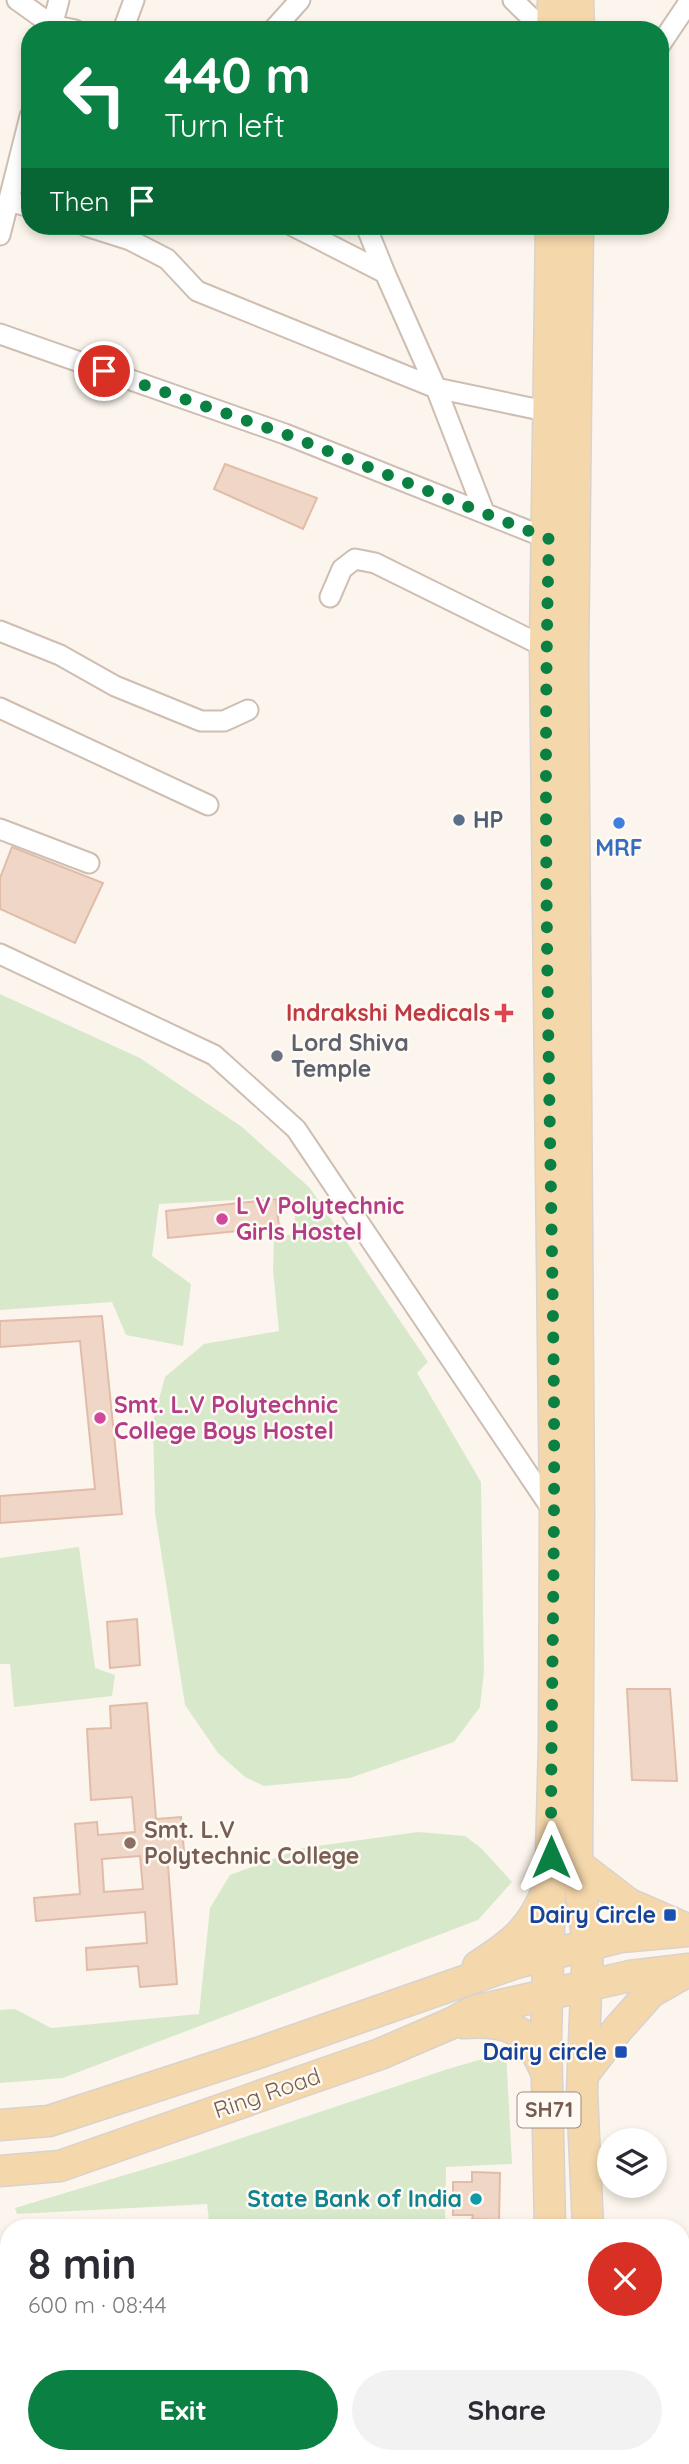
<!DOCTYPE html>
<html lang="en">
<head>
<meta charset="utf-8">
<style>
  body { margin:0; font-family:Quicksand,sans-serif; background:#f2f2f3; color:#2b2b33; height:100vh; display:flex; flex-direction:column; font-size:26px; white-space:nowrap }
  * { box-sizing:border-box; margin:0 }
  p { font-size:23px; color:#7c7c81 }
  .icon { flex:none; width:38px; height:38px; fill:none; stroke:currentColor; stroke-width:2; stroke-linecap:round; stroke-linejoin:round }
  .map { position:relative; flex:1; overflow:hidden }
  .panel { position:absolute; left:0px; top:2219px; width:690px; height:245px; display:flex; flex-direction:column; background:#fff; border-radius:28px 28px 0 0; box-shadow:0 4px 10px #0003 }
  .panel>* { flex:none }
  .banner { position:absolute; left:21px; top:21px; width:648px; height:214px; border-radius:28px; box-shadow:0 4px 10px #0003; background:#0b8043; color:#fff; overflow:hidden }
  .buttons { position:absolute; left:597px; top:2128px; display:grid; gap:14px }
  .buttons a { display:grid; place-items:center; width:70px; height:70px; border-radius:50%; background:#fff; box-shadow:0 4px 10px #0003; font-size:35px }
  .pin { position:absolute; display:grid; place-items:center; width:60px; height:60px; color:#fff; margin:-30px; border:4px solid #fff; border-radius:50%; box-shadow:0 2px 7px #0007 }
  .me { position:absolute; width:77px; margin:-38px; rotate:0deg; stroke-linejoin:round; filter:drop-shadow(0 0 5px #0008) }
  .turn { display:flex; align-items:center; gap:24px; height:147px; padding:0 28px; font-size:32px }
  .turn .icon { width:91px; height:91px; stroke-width:2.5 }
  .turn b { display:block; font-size:49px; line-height:60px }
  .then { display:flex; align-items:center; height:66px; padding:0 28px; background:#0003; gap:14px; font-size:26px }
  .round { display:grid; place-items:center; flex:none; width:74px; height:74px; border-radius:37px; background:#f2f2f3 }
  .overview { display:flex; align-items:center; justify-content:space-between; height:119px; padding:0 28px }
  h1 { font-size:42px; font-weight:800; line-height:52px }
  .cta { display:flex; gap:14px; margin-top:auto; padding:14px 28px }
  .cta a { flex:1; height:80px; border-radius:42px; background:#0b8043; color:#fff; font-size:28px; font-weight:800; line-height:80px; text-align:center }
  .cta a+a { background:#f2f2f3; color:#2b2b33 }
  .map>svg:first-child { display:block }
  .green { fill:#d8e9cb }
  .building { fill:#efd6c6; stroke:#e1bca8; stroke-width:2; fill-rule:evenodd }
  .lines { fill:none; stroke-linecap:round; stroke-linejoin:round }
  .street-casing { stroke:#cebeb2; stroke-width:23 }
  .primary-casing { stroke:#d9d2ce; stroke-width:33 }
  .street { stroke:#fff; stroke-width:19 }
  .primary { stroke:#f4d7ab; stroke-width:30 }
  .route { stroke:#0b8043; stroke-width:12; stroke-dasharray:0 21.6 }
  .service-dot { fill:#5c6f8a; stroke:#fefaf3; stroke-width:2.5 }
  .shop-dot { fill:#3f7fe0; stroke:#fefaf3; stroke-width:2.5 }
  .health-dot { fill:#e0444e; stroke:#fefaf3; stroke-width:2.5 }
  .worship-dot { fill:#6b7280; stroke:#fefaf3; stroke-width:2.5 }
  .hotel-dot { fill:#d1479c; stroke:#fefaf3; stroke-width:2.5 }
  .education-dot { fill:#8d6e63; stroke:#fefaf3; stroke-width:2.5 }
  .transit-dot { fill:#1a4fb4; stroke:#fefaf3; stroke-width:2.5 }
  .culture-dot { fill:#0f9aa8; stroke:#fefaf3; stroke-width:2.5 }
  .labels { text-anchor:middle; stroke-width:5; stroke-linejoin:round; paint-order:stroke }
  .shield { fill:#fefaf3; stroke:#9f8c81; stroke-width:2 }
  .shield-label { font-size:21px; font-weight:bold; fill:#765d50 }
  .service-label { font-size:23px; font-weight:bold; fill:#4e5e75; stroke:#fefaf3; text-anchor:start }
  .shop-label { font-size:23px; font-weight:bold; fill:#366cbe; stroke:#fefaf3 }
  .health-label { font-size:23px; font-weight:bold; fill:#be3a42; stroke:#fefaf3; text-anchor:end }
  .worship-label { font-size:23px; font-weight:bold; fill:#5b616d; stroke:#fefaf3; text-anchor:start }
  .hotel-label { font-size:23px; font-weight:bold; fill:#b23c85; stroke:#fefaf3; text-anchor:start }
  .education-label { font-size:23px; font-weight:bold; fill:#785e54; stroke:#fefaf3; text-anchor:start }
  .transit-label { font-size:23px; font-weight:bold; fill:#164399; stroke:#fefaf3; text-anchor:end }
  .street-label { font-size:23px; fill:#765d50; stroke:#fefaf3 }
  .culture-label { font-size:23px; font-weight:bold; fill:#0d838f; stroke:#fefaf3; text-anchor:end }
</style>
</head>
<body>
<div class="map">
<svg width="689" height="2464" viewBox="0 0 689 2464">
  <rect width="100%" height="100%" fill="#fcf5ed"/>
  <path class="green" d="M0 994 140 1058 242 1127 310 1188 428 1362 417 1373 481 1482 484 1672 480 1707 454 1742 350 1778 264 1786 245 1777 218 1753 185 1705 155 1513 153 1422 165 1377 204 1344 279 1331 273 1270 274 1239 296 1233 293 1197 159 1204 152 1256 191 1284 183 1346 126 1335 112 1302 0 1310Z
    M79 1547 95 1668 115 1675 112 1696 14 1707 10 1664H0V1558Z
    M418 1832 465 1836 481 1848 512 1882 478 1920 63 2078 0 2083V2010L15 2009 51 2028 199 2014 210 1908 230 1875 303 1848Z
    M506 2052 512 2164 446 2167 445 2226 451 2228H210L207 2204 17 2214 15 2208 185 2157 448 2069Z
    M9 2328V2455H61V2464H0V2329Z
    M272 2455H524V2464H272Z"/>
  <path class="building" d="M225 464 317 498 303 529 214 489Z
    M12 847 103 883 75 943 0 909V878Z
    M276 1199 279 1227 168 1238 166 1211Z
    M102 1316 122 1514 0 1523V1496L95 1489 80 1341 0 1347V1321Z
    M137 1619 140 1665 110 1668 107 1622Z
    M627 1689H670L677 1781 632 1780Z
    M147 1703 156 1819 181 1817 184 1851 167 1852 177 1984 140 1987 138 1966 87 1970 86 1948 147 1943 145 1912 36 1921 34 1898 80 1894 75 1824 97 1822 98 1835 135 1832 132 1797 91 1800 87 1729 111 1728 110 1706ZM140 1856 143 1889 104 1892 102 1859Z
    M472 2172 500 2173 499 2220 472 2219 473 2215H453V2182H472Z"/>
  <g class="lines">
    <g class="street-casing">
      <path id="street" d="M17 0 52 25 75 30
        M513 0 544 30
        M51 30 59 0
        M123 30 134 0
        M273 30 300 0
        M660 45 689 2
        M9 201 30 207
        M86 226 130 240 167 259 197 291 436 388 550 412
        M293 226 385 273 436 388 484 512
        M366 226 385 273
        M0 235 30 116
        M0 334 285 434 549 539
        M330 597 342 569 355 559 375 563 545 647
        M0 631 60 655 115 686 201 721H224L248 710
        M0 708 208 805
        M0 829 89 863
        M0 954 214 1055 296 1129 555 1514"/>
    </g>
    <g class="primary-casing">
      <path id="primary" d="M578 0 579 30
        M552 30 553 0
        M578 226 573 662 579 1512 577 1864 588 1944 582 2092 588 2228
        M577 1864 629 1904 687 1929
        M478 1966C514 1943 532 1929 548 1888
        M464 2023C509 2020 527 2028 545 2070
        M583 2075 618 2029 651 1992 683 1974
        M0 2125 49 2121 255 2054 516 1963 621 1937 689 1931
        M0 2171 60 2166 380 2054 452 2023 474 2011 630 1976 689 1969
        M550 2228 546 2035 554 1745 555 1514 545 647 551 226
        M555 2455V2464
        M593 2455 594 2464"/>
    </g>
    <use href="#street" class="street"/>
    <use href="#primary" class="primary"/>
  </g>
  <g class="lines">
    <path class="route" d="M104 371 285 434 549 539C541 826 551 1113 554 1400 555 1552 551 1704 551 1857"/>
  </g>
  <circle class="service-dot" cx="459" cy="820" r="7"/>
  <circle class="shop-dot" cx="619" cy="823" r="7"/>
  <path class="health-dot" d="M500.5 1002.5h7v7h7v7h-7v7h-7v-7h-7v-7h7z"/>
  <circle class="worship-dot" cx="277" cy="1056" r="7"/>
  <g class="hotel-dot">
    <circle cx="222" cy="1219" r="7"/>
    <circle cx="100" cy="1418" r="7"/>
  </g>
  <circle class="education-dot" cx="130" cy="1843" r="7"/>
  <g class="transit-dot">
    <rect x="663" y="1908" width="14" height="14" rx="3.5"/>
    <rect x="614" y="2045" width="14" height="14" rx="3.5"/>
  </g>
  <circle class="culture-dot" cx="476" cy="2199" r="7"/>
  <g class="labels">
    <rect class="shield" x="517.5" y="2092.5" width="63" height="35" rx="5"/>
    <g class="shield-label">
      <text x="549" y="2117">SH71</text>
    </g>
    <g class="service-label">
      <text x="473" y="828">HP</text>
    </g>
    <g class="shop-label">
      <text x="619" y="856">MRF</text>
    </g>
    <g class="health-label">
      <text x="490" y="1021">Indrakshi Medicals</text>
    </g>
    <g class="worship-label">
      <text x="291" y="1051">Lord Shiva<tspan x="291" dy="26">Temple</tspan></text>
    </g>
    <g class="hotel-label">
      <text x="236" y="1214">L V Polytechnic<tspan x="236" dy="26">Girls Hostel</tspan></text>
      <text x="114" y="1413">Smt. L.V Polytechnic<tspan x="114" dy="26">College Boys Hostel</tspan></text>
    </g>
    <g class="education-label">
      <text x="144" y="1838">Smt. L.V<tspan x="144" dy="26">Polytechnic College</tspan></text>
    </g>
    <g class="transit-label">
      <text x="656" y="1923">Dairy Circle</text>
      <text x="607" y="2060">Dairy circle</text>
    </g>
    <g class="street-label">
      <text transform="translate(267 2093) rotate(-19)" y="8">Ring Road</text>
    </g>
    <g class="culture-label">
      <text x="462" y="2207">State Bank of India</text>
    </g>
  </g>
</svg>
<div class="buttons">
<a><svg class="icon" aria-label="layers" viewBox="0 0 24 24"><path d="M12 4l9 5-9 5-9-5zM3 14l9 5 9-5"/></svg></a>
</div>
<div class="pin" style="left:104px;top:371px;background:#d93025"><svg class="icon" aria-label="arrive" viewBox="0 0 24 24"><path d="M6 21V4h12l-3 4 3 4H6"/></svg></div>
<svg class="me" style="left:551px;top:1857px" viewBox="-20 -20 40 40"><path d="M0-17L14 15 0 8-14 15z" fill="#0b8043" stroke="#fff" stroke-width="4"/></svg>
<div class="banner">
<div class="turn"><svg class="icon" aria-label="left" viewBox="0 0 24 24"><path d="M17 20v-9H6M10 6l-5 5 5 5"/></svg><div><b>440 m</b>Turn left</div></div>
<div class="then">Then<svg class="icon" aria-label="arrive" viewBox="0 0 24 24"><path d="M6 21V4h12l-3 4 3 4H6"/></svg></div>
</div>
<section class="panel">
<div class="overview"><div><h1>8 min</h1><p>600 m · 08:44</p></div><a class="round" style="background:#d93025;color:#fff"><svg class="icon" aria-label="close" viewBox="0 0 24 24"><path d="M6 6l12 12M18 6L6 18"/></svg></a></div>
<div class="cta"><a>Exit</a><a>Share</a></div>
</section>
</div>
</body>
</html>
